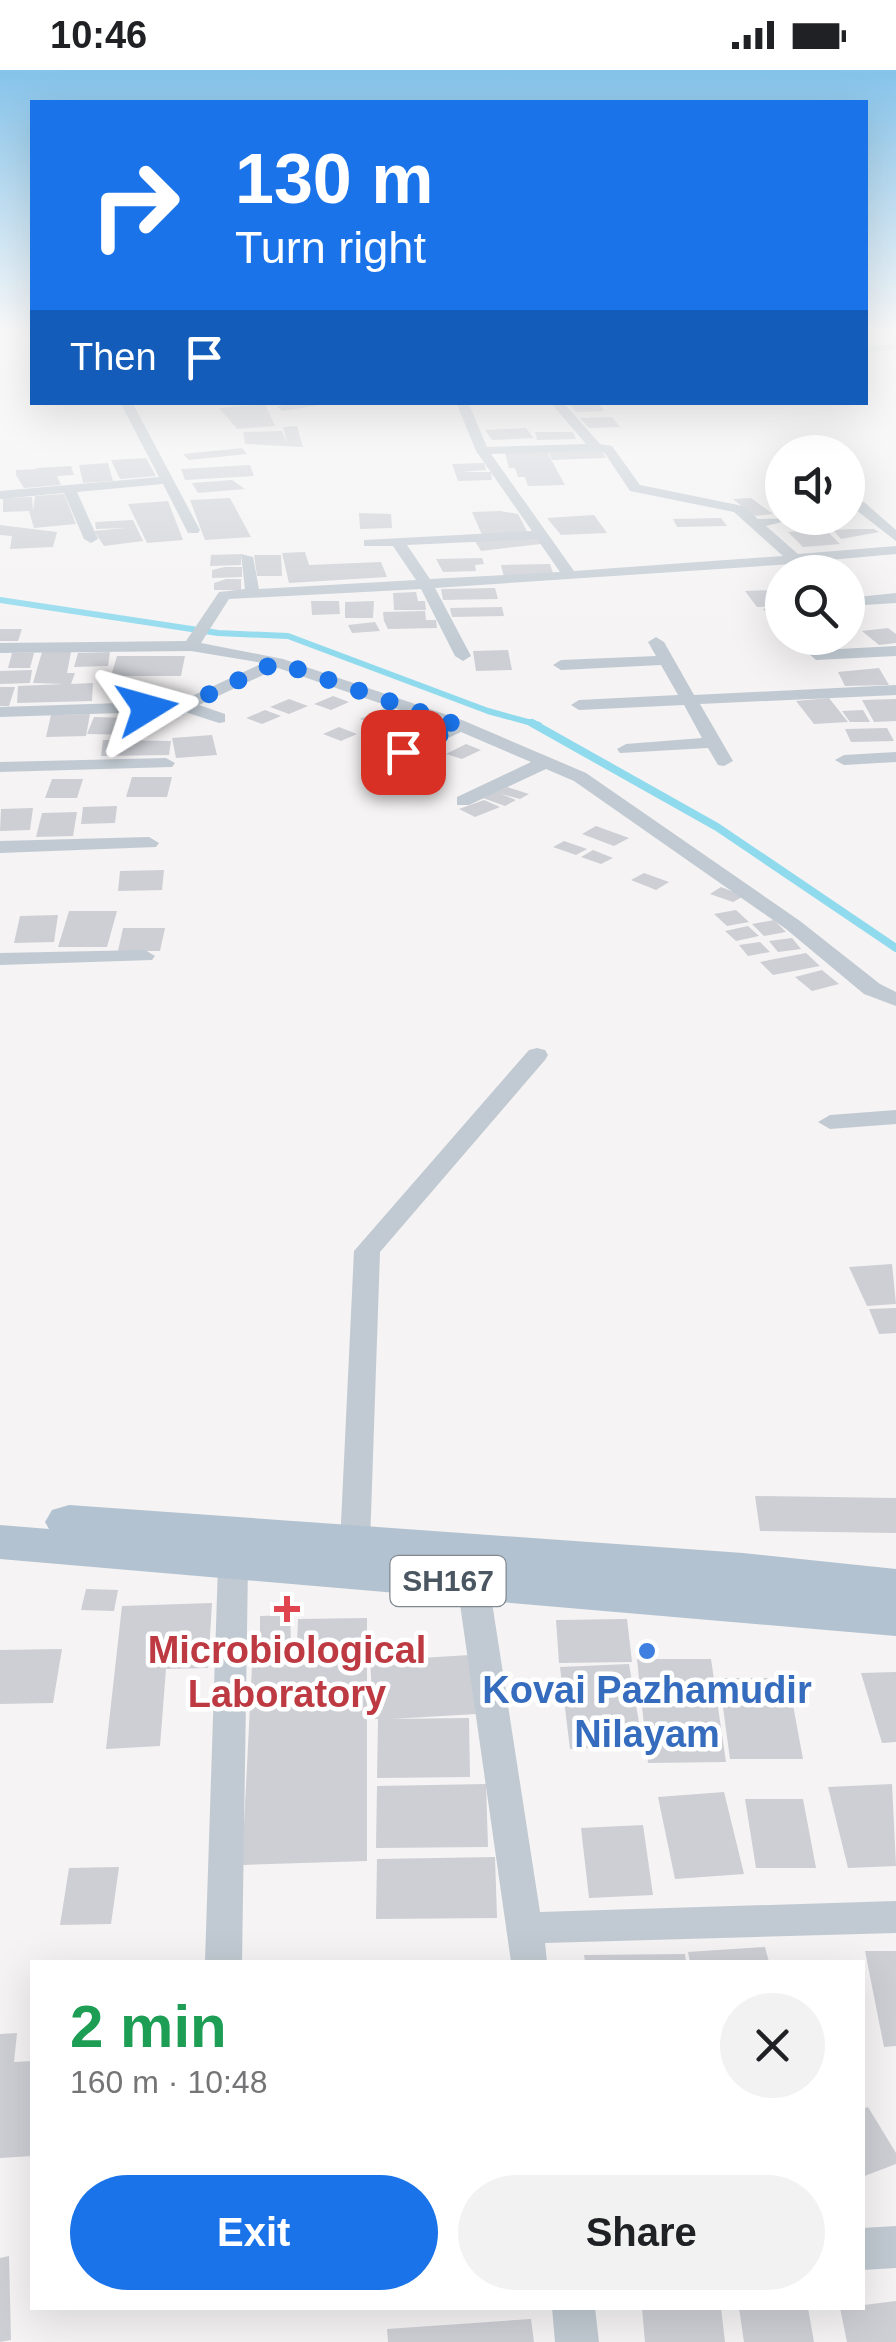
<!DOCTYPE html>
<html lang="en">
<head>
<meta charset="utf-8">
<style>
  body { margin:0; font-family:Helvetica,sans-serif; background:#f2f2f2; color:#202124; height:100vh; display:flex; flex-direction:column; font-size:38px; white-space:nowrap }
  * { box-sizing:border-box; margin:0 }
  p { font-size:32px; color:#757577 }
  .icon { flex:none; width:55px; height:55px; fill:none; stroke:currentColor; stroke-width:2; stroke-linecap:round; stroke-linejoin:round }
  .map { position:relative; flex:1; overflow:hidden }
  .panel { position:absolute; left:30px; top:1890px; width:835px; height:350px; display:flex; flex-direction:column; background:#fff; border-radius:0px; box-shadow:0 10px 40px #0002 }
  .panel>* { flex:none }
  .guide { position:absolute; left:30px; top:30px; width:838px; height:305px; border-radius:0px; box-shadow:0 10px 40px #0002; background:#1a73e8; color:#fff; overflow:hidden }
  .buttons { position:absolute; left:765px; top:365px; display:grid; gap:20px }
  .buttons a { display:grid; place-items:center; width:100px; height:100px; border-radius:50%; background:#fff; box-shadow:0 10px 40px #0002; font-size:50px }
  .pin { position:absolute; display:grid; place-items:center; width:85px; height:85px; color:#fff; margin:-42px; border-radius:20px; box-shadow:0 5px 15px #0006 }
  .me { position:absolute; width:110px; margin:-55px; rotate:82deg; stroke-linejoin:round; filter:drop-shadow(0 0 8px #0008) }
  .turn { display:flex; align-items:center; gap:35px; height:210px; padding:0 40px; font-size:45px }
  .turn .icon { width:130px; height:130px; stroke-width:2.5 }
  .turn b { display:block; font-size:70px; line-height:85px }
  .then { display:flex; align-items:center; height:95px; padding:0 40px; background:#0003; gap:20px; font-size:38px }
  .round { display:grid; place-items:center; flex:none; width:105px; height:105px; border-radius:52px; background:#f2f2f2 }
  .summary { display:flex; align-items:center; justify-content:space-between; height:170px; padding:0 40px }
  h1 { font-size:60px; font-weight:700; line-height:75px; color:#1e9e55 }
  .primary-button { display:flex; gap:20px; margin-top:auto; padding:20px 40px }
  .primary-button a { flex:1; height:115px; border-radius:60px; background:#1a73e8; color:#fff; font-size:40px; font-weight:700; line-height:115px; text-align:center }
  .primary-button a+a { background:#f2f2f2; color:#202124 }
  .status { display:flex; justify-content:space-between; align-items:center; height:70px; padding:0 50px; background:#fff; direction:ltr }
  .status svg { height:28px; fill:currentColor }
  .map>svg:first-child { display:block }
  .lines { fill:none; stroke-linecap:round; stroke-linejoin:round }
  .stream-far1 { stroke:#90daee; stroke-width:6 }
  .stream { stroke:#90daee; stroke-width:8 }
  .building { fill:#cdcfd5 }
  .street { fill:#c1cad2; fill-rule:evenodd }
  .primary { fill:#b3c2d1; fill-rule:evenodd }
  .route { stroke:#1a73e8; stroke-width:18; stroke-dasharray:0 32.4 }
  .health-dot { fill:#e0444e; stroke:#fff; stroke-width:4 }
  .shop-dot { fill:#3f7fe0; stroke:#fff; stroke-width:4 }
  .labels { text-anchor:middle; stroke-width:9; stroke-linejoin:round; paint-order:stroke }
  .shield { fill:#fff; stroke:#808990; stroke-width:2.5 }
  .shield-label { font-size:30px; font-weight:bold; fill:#4a5661 }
  .near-health-label { font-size:38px; font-weight:bold; fill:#be3a42; stroke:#fff }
  .near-shop-label { font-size:38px; font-weight:bold; fill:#366cbe; stroke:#fff }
</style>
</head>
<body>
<div class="status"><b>10:46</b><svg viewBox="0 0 49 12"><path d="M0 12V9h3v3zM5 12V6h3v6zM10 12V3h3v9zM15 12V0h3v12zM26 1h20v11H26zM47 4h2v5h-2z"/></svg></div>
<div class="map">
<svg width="896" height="2272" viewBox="0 0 896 2272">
  <rect width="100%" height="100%" fill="#f5f3f3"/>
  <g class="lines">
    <path class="stream-far1" d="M0 530 218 563 288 566 488 641 539 655"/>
    <path class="stream" d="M532 653 717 757 896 878"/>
  </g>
  <path class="building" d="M569 332H598L604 341 576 342Z
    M265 334 275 356 237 359 219 338Z
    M612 347 620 357 589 358 580 348Z
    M297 356 303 377 245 374 243 362 282 361 287 373 283 357Z
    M526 358 534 368 492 370 485 360Z
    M535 362H573L576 369 537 370Z
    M242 378 247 384 189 390 183 384Z
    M602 380 606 388 552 390 548 382Z
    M547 382 565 415 528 416 525 407H518L515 398H509L505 383Z
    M146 388 156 406 120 409 111 390Z
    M108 393 113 411 83 413 79 395Z
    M484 393 486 400 461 402H491L492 410 458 411 452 394Z
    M250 395 254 406 185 410 181 399Z
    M71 396 74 405 57 406 61 415 24 418 16 405V400L36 399 35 404 36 398Z
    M232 410 245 419 198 423 192 413Z
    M64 424 76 454 34 458 29 441 3 442V428L32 427 33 441 35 426Z
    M230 428 251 467 205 470 190 430Z
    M751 428 773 444 754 446 733 429Z
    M168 431 183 470 147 473 128 434Z
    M500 441 518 444 529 465 483 467 472 442Z
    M359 443 391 444 392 458 360 459Z
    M594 445 607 463 561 465 547 448Z
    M721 448 727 456 677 457 673 449Z
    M133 450 143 471 104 476 94 461 125 458 96 459 95 452Z
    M0 455 57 462 53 477 10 479 12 466 0 465Z
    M825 459 840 474 803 477 788 462Z
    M854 459H874L879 462 841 469 833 460Z
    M538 468 541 474 481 481 475 471Z
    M305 482 309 495 381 492 387 507 289 513 282 483Z
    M241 484V495L210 496 211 485Z
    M254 485H281L282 506H257Z
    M482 488 484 494 475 495 476 501 443 502 436 489Z
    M550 494 554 506 504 507 501 495Z
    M225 497H242V507L212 508V500Z
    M226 509H241V520H214V513Z
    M495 518 498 529 443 530 441 519Z
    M773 520 782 536 757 537 745 521Z
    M416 522 418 531H425L426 540H394L393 523Z
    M311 531H339L340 544 312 545Z
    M374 531 373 548H345V532Z
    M502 537 504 546 452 547 450 538Z
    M425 541 426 550H436L437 558 388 559 384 551 383 542Z
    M375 552 380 561 352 563 348 555Z
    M888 558 896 564V573L879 575 862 561Z
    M0 559H22L18 571H0Z
    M508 580 512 600 476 601 473 581Z
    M42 582H71L67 603H75L71 614 93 613 92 631 17 633 18 616 64 614 33 613Z
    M110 582 108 596 74 597 78 583Z
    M12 583H34L30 598H8Z
    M117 586H185L181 606H111Z
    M879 598 889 615 845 616 838 602Z
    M32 600 30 613 0 614V601Z
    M0 617H15L9 636H0Z
    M333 626 349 632 331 640 314 634Z
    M829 628 848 652 814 654 796 631Z
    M289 629 308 636 289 644 270 637Z
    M896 629V651L874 652 862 630Z
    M387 637 404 643 376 655 360 649Z
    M265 640 281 646 262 654 246 648Z
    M863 640 870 652H850L842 641Z
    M90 644 86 666 46 667 51 645Z
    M94 647 134 648 128 665 87 664Z
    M339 657 357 664 341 671 323 664Z
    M887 658 894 671 851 672 845 659Z
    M212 665 217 685 176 688 172 668Z
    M103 670 171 671 169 685 101 686Z
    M466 674 481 680 462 689 446 684Z
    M132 707H172L167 727H126Z
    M52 709H83L77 728H45Z
    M507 717 529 724 520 729 501 724 516 730 505 736 483 728Z
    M484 730 500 737 475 747 459 739Z
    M117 736 115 753 81 754 83 737Z
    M33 738 30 760 0 761 1 739Z
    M77 742 73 766 36 767 42 743Z
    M596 756 629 768 614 776 582 764Z
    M564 771 587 779 576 785 553 777Z
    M593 780 613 788 601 794 581 787Z
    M164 800 162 820 118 821 120 801Z
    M644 803 669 812 656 820 631 810Z
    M721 817 744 826 733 832 710 824Z
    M736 840 749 852 727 856 714 844Z
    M69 841H117L107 877H58Z
    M58 845 54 872 14 873 20 846Z
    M774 850 786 862 764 866 752 854Z
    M748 856 759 866 736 871 725 861Z
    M123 858H165L160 881H118Z
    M792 868 801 879 778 882 769 871Z
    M760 872 770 882 748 886 739 875Z
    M806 883 820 896 773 905 760 892Z
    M822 900 839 914 812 921 795 907Z
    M892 1194 896 1234 867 1236 849 1197Z
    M896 1238V1263L879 1264 869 1239Z
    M755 1426 896 1428V1463L760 1461Z
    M86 1519 118 1520 114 1541 81 1540Z
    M212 1533 208 1598 166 1599 160 1676 106 1679 122 1536Z
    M290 1545 291 1573 260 1574V1546Z
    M367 1548V1791L242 1795 253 1576 297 1575 298 1549Z
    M627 1549 632 1592 559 1593 556 1550Z
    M62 1579 53 1633 0 1634V1580Z
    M419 1583 420 1588 470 1585 476 1644 391 1649 469 1648 470 1707 377 1708 378 1649H373L370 1585Z
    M637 1589H711L726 1692 648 1693Z
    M629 1594 643 1676 570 1679 560 1597Z
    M896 1602V1672L882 1673 861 1603Z
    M719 1608H788L803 1689H730Z
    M486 1714 488 1777 376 1778 377 1716Z
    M892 1714 896 1796 848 1798 828 1717Z
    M724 1722 744 1804 675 1809 658 1727Z
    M745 1729H803L816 1798H756Z
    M643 1755 653 1825 589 1828 581 1758Z
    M495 1787 497 1848 376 1849 377 1789Z
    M119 1797 111 1854 60 1855 69 1798Z
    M765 1877 769 1892H690L688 1882Z
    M865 1881H896V1976L884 1977Z
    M685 1884 686 1892H585L584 1885Z
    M17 1963 14 1992 32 1991V2086L0 2088V1964Z
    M868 2037 896 2083V2094L862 2107V2039Z
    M9 2186 11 2270 0 2272V2188Z
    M896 2231V2272H847L840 2238Z
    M642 2238H721L725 2272H645Z
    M739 2238H808L814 2272H744Z
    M531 2249 534 2272H388L387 2259Z"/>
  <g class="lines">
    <path class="street" d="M896 274V280L865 282V276Z
      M120 332H132L200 460 198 463H188L163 414 77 422 98 469 91 473 84 469 64 423 0 429V421L159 407Z
      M292 332H337L283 341 277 337Z
      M456 332H468L487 377 586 374 550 332H563L600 374 612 376 640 415 743 436 758 449 797 448 766 456 798 484 896 476V484L807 492 810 496 803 500 792 494 435 518 471 586 463 591 455 586 421 519 229 529 201 573 283 589 462 650 586 703 800 851 880 914 896 922V936L864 924 786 859 574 711 546 699 469 735H457V727L531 692 461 662 380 700H368V692L446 656 278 598 199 635 225 644V652L219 653 182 641 0 647V637L181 631 263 593 191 581 0 583V573L186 571 219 522 245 519 241 484 253 487 259 519 416 510 393 476H364V470L532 461 476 381ZM596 381 604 382 630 421 734 442 783 486 574 501 491 384ZM537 469 560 502 430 509 407 475Z
      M864 432 896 460V471L856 440 848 441V433Z
      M896 523V533L848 536V528Z
      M782 533V556L763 539Z
      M656 567 664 572 694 625 896 615V625L700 634 733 691 724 696 718 695 708 678 620 683 617 679 626 674 702 668 684 635 579 640 571 635 579 630 678 625 661 595 561 600 553 595 561 590 656 586 648 572Z
      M791 568H807L820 580 896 576V586L816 590Z
      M896 682V692L844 695 835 690 844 685Z
      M166 688 175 693 172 697 0 702V692Z
      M149 767 159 773 156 777 0 783V771Z
      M145 880 155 886 152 890 0 895V883Z
      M537 978 545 980 548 985 545 990 380 1182 370 1474 366 1482 355 1485 344 1482 340 1474 354 1181 529 980Z
      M896 1040V1054L830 1059 818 1052 830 1045Z
      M233 1484 244 1487 248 1495 242 1892H205L218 1495 222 1487Z
      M473 1502 484 1505 489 1513 540 1842 896 1831V1863L545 1873 547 1892H511L457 1513 462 1505Z
      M896 2156V2198L862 2200V2158Z
      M552 2238H595L599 2272H555Z"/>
    <path class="primary" d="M69 1435 743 1483 896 1499V1566L0 1489V1455L49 1459 45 1452 52 1440Z"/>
  </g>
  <linearGradient id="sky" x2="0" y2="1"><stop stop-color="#85c3ea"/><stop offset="0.45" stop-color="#fafafa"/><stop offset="1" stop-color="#fafafa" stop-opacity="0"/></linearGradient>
  <rect width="896" height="582" fill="url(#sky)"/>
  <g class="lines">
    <path class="route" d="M147 638 184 636 277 592 460 656 403 682"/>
  </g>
  <path class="health-dot" d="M282 1524h10v10h10v10h-10v10h-10v-10h-10v-10h10z"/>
  <circle class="shop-dot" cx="647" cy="1581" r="10"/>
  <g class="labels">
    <rect class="shield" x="390.5" y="1486" width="115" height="50" rx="8"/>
    <g class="shield-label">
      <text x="448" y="1521">SH167</text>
    </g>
    <g class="near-health-label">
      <text x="287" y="1593">Microbiological<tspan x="287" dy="44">Laboratory</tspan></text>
    </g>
    <g class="near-shop-label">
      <text x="647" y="1633">Kovai Pazhamudir<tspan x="647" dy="44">Nilayam</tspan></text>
    </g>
  </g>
</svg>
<div class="buttons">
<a><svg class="icon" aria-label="sound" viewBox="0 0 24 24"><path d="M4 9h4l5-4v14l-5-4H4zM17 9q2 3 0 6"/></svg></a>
<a><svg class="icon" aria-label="search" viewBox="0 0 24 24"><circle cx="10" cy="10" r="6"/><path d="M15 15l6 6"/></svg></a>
</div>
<div class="pin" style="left:403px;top:682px;background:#d93025"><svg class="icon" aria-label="arrive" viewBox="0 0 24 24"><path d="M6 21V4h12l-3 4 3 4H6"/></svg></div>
<svg class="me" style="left:147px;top:638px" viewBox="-20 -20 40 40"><path d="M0-17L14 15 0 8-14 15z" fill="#1a73e8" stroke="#fff" stroke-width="4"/></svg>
<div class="guide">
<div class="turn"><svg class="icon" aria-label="right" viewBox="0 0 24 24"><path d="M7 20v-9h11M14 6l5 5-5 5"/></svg><div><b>130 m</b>Turn right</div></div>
<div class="then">Then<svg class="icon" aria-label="arrive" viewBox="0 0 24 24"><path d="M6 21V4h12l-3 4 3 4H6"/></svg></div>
</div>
<section class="panel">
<div class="summary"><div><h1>2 min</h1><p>160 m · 10:48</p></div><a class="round"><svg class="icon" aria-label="close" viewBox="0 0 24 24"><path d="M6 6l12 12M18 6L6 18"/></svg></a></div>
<div class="primary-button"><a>Exit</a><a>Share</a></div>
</section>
</div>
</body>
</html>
